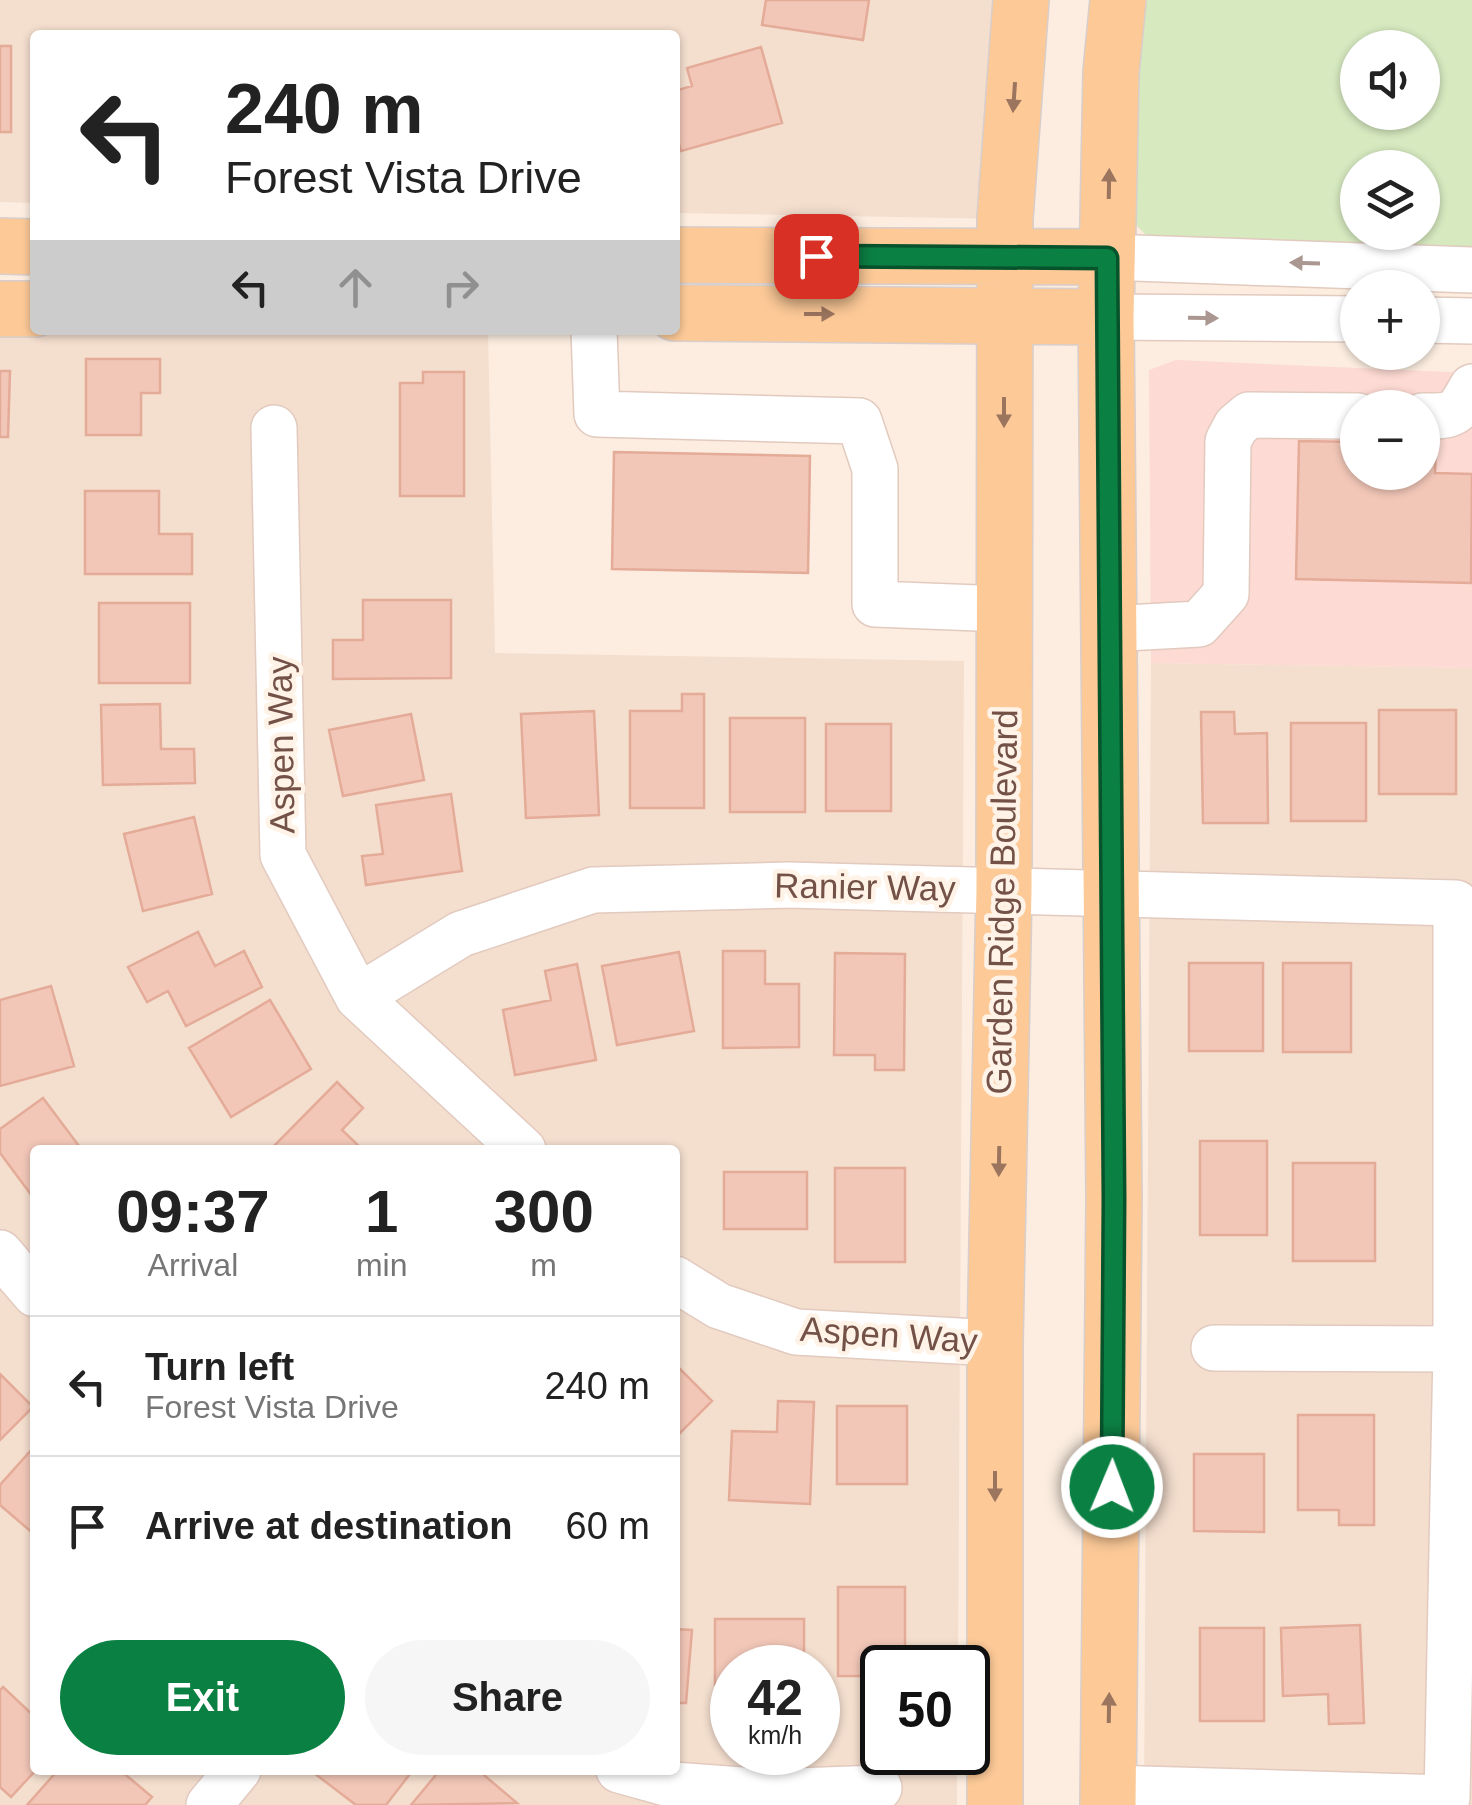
<!DOCTYPE html>
<html lang="en">
<head>
<meta charset="utf-8">
<style>
  body { margin:0; font-family:Helvetica,sans-serif; background:#f6f6f6; color:#222; height:100vh; display:flex; flex-direction:column; font-size:38px; white-space:nowrap }
  * { box-sizing:border-box; margin:0 }
  p { font-size:32px; color:#767676 }
  .icon { flex:none; width:55px; height:55px; fill:none; stroke:currentColor; stroke-width:2; stroke-linecap:round; stroke-linejoin:round }
  .map { position:relative; flex:1; overflow:hidden }
  .details { position:absolute; left:30px; top:1145px; width:650px; height:630px; display:flex; flex-direction:column; background:#fff; border-radius:10px; box-shadow:0 2px 8px #0004 }
  .details>* { flex:none }
  .banner { position:absolute; left:30px; top:30px; width:650px; height:305px; border-radius:10px; box-shadow:0 2px 8px #0004; background:#fff; color:#222; overflow:hidden }
  .buttons { position:absolute; left:1340px; top:30px; display:grid; gap:20px }
  .buttons a { display:grid; place-items:center; width:100px; height:100px; border-radius:50%; background:#fff; box-shadow:0 2px 8px #0004; font-size:50px }
  .speed { position:absolute; left:710px; top:1645px; display:flex; gap:20px; font-size:50px; font-weight:700; text-align:center }
  .speed>* { display:grid; place-content:center; width:130px; height:130px; border-radius:50%; background:#fff; box-shadow:0 2px 8px #0004; line-height:1 }
  .speed small { font-size:25px; font-weight:400 }
  .speed .limit { border:5px solid #111; border-radius:15px; background:#fff; color:#111 }
  .pin { position:absolute; display:grid; place-items:center; width:85px; height:85px; color:#fff; margin:-42px; border-radius:20px; box-shadow:0 5px 15px #0006 }
  .me { position:absolute; width:110px; margin:-55px; rotate:1deg; stroke-linejoin:round; filter:drop-shadow(0 0 8px #0008) }
  .turn { display:flex; align-items:center; gap:35px; height:210px; padding:0 30px; font-size:45px }
  .turn .icon { width:130px; height:130px; stroke-width:2.5 }
  .turn b { display:block; font-size:70px; line-height:85px }
  .lanes { display:flex; align-items:center; height:95px; padding:0 30px; background:#0003; justify-content:center; gap:50px; direction:ltr }
  .lanes .off { opacity:.35 }
  .eta { display:flex; justify-content:space-evenly; align-items:center; height:170px; text-align:center }
  .eta b { font-size:60px; font-weight:700; line-height:70px }
  .primary-button { display:flex; gap:20px; margin-top:auto; padding:20px 30px }
  .primary-button a { flex:1; height:115px; border-radius:60px; background:#0b8043; color:#fff; font-size:40px; font-weight:700; line-height:115px; text-align:center }
  .primary-button a+a { background:#f6f6f6; color:#222 }
  ul { padding:0; list-style:none }
  li { display:flex; align-items:center; gap:30px; height:140px; padding:0 30px; border-top:2px solid #e0e0e0 }
  li div { flex:1 }
  li b { display:block; font-size:38px }
  li em { font-style:normal }
  .map>svg:first-child { display:block }
  .residential { fill:#f4dece; fill-rule:evenodd }
  .commercial { fill:#fddad3; fill-rule:evenodd }
  .green { fill:#d6e9bf; fill-rule:evenodd }
  .building { fill:#f2c7b8; stroke:#e4ab98; stroke-width:2.5 }
  .lines { fill:none; stroke-linecap:round; stroke-linejoin:round }
  .minor-casing { stroke:#e2cabf; stroke-width:48 }
  .major-casing { stroke:#d8cecb; stroke-width:58 }
  .minor { stroke:#fff; stroke-width:45 }
  .major { stroke:#fcc997; stroke-width:55 }
  .oneway { fill:#9c755f }
  .oneway2 { fill:#ab9791 }
  .route-casing { stroke:#07532c; stroke-width:25 }
  .route { stroke:#0b8043; stroke-width:18 }
  .labels { text-anchor:middle; stroke-width:9; stroke-linejoin:round; paint-order:stroke }
  .street-label { font-size:35px; fill:#735147; stroke:#fff2e6 }
</style>
</head>
<body>
<div class="map">
<svg width="1472" height="1805" viewBox="0 0 1472 1805">
  <rect width="100%" height="100%" fill="#fcede0"/>
  <path class="residential" d="M0 0H1014L1005 219 675 213V35H35V203L0 202Z
    M0 315 35 330 488 332 495 653 964 661 958 1667 882 1668V1752L957 1753V1805H0ZM35 1150H675V1770H35ZM732 1668H818V1752H732Z
    M1151 663 1472 668V1805H1144Z"/>
  <path class="commercial" d="M1176 360 1472 373V668L1151 663 1149 370ZM1358 408H1422V472H1358Z"/>
  <path class="green" d="M1134 0H1472V255L1152 241 1128 217ZM1358 48H1422V112H1358ZM1358 168H1422V232H1358Z"/>
  <path class="building" d="M766 0H869L863 40 762 25Z
    M0 46H11V132H0Z
    M761 47 782 123 681 151 675 129V91L692 86 687 68Z
    M86 359H160V393H141V435H86Z
    M0 371H10L8 437H0Z
    M423 372H464V496H400V383H423Z
    M1299 441 1358 442V472H1422V443L1436 444 1435 473 1472 474 1471 583 1296 579Z
    M614 452 810 456 808 573 612 569Z
    M85 491H159V534H192V574H85Z
    M363 600H451V678L333 679V640H363Z
    M99 603H190V683H99Z
    M682 694H704V808H630V711H682Z
    M160 704 161 749H194L195 783 103 785 101 705Z
    M1379 710H1456V794H1379Z
    M594 711 599 815 526 818 521 714Z
    M1201 712H1234L1235 734 1267 733 1268 823H1203Z
    M411 714 424 780 343 796 329 730Z
    M730 718H805V812H730Z
    M1291 723H1366V821H1291Z
    M826 724H891V811H826Z
    M451 794 462 871 366 885 362 856 383 854 376 805Z
    M194 817 212 894 143 911 124 834Z
    M198 932 215 966 244 951 262 987 186 1026 168 991 147 1002 128 967Z
    M723 951H765V984H799V1047L723 1048Z
    M679 952 694 1031 617 1045 602 966Z
    M835 953 905 954 904 1070H875V1055H834Z
    M1189 963H1263V1051H1189Z
    M1283 963H1351V1052H1283Z
    M577 964 596 1060 515 1075 503 1010 551 1000 545 971Z
    M51 986 74 1066 0 1086V1000Z
    M270 1000 311 1069 231 1117 189 1048Z
    M337 1082 363 1108 342 1130 363 1150H270Z
    M43 1098 82 1150H35V1200L0 1153V1129Z
    M1200 1141H1267V1235H1200Z
    M1293 1163H1375V1261H1293Z
    M835 1168H905V1262H835Z
    M724 1172H807V1229H724Z
    M675 1364 712 1401 675 1438Z
    M0 1374 33 1407 0 1440Z
    M778 1401 814 1402 810 1504 729 1500 732 1431 777 1432Z
    M837 1406H907V1484H837Z
    M1298 1415H1374V1525H1339V1510H1298Z
    M33 1448 35 1450V1535L0 1505V1485Z
    M1194 1454H1264V1532L1194 1531Z
    M838 1587H905V1668H882V1676H838Z
    M715 1619H804V1668H732V1685H715Z
    M1360 1625 1364 1723 1329 1724 1328 1694 1283 1696 1281 1628Z
    M1200 1628H1264V1721H1200Z
    M675 1629 692 1630 686 1703H675Z
    M3 1687 35 1717 36 1770 11 1797 0 1787V1690Z
    M58 1770H120L152 1797 145 1805H27Z
    M310 1770H413L386 1805H356Z
    M440 1770H478L517 1803 411 1805Z"/>
  <g class="lines">
    <g class="minor-casing">
      <path id="minor" d="M1107 257 1472 270
        M1106 317 1358 319
        M1422 320 1472 321
        M594 330 597 414 859 421 875 469V604L1004 609
        M1422 416C1454 416 1456 416 1472 387
        M274 428 283 855 358 997 523 1150
        M1108 629 1199 624 1226 594 1228 441 1236 426 1249 415 1358 416
        M358 997 461 934 593 890 789 885 1456 903V1349L1447 1798 1108 1788
        M0 1253 35 1294
        M675 1279 719 1306 796 1332 995 1343
        M1214 1348 1456 1349
        M619 1770 673 1785 769 1792 879 1788
        M209 1805 238 1770"/>
    </g>
    <g class="major-casing">
      <path id="major" d="M0 246 35 247
        M675 255 1107 257
        M0 309H35
        M675 313 1106 317
        M995 1805V1343L1004 889 1005 219 1021 0
        M1108 1805 1114 1199 1106 317 1111 72 1118 0"/>
    </g>
    <use href="#minor" class="minor"/>
    <use href="#major" class="major"/>
  </g>
  <defs><path id="oneway-solid" d="M-6-.8H1V-3.2L6.5 0L1 3.2V.8H-6Z" transform="scale(2.5)"/></defs>
  <g class="oneway">
    <use href="#oneway-solid" transform="translate(1014 97) rotate(94)"/>
    <use href="#oneway-solid" transform="translate(1109 184) rotate(-89)"/>
    <use href="#oneway-solid" transform="translate(819 314)"/>
    <use href="#oneway-solid" transform="translate(1004 412) rotate(90)"/>
    <use href="#oneway-solid" transform="translate(999 1161) rotate(91)"/>
    <use href="#oneway-solid" transform="translate(995 1486) rotate(90)"/>
    <use href="#oneway-solid" transform="translate(1109 1708) rotate(-89)"/>
  </g>
  <g class="oneway2">
    <use href="#oneway-solid" transform="translate(1305 263) rotate(-178)"/>
    <use href="#oneway-solid" transform="translate(1203 318) rotate(1)"/>
  </g>
  <g class="lines">
    <g class="route-casing">
      <path id="route" d="M816 256 1107 258 1114 1199 1112 1487"/>
    </g>
    <use href="#route" class="route"/>
  </g>
  <g class="labels">
    <g class="street-label">
      <text transform="translate(281 745) rotate(-91)" y="12">Aspen Way</text>
      <text transform="translate(865 887) rotate(1)" y="12">Ranier Way</text>
      <text transform="translate(1002 902) rotate(-89)" y="12">Garden Ridge Boulevard</text>
      <text transform="translate(889 1335) rotate(4)" y="12">Aspen Way</text>
    </g>
  </g>
</svg>
<div class="buttons">
<a><svg class="icon" aria-label="sound" viewBox="0 0 24 24"><path d="M4 9h4l5-4v14l-5-4H4zM17 9q2 3 0 6"/></svg></a>
<a><svg class="icon" aria-label="layers" viewBox="0 0 24 24"><path d="M12 4l9 5-9 5-9-5zM3 14l9 5 9-5"/></svg></a>
<a>+</a>
<a>−</a>
</div>
<div class="speed"><div>42<small>km/h</small></div><div class="limit">50</div></div>
<div class="pin" style="left:816px;top:256px;background:#d93025"><svg class="icon" aria-label="arrive" viewBox="0 0 24 24"><path d="M6 21V4h12l-3 4 3 4H6"/></svg></div>
<svg class="me" style="left:1112px;top:1487px" viewBox="-20 -20 40 40"><circle r="17" fill="#0b8043" stroke="#fff" stroke-width="3"/><path d="M0-11L8 9 0 5-8 9z" fill="#fff"/></svg>
<div class="banner">
<div class="turn"><svg class="icon" aria-label="left" viewBox="0 0 24 24"><path d="M17 20v-9H6M10 6l-5 5 5 5"/></svg><div><b>240 m</b>Forest Vista Drive</div></div>
<div class="lanes"><svg class="icon" aria-label="left" viewBox="0 0 24 24"><path d="M17 20v-9H6M10 6l-5 5 5 5"/></svg><svg class="icon off" aria-label="ahead" viewBox="0 0 24 24"><path d="M12 20V5M6 11l6-6 6 6"/></svg><svg class="icon off" aria-label="right" viewBox="0 0 24 24"><path d="M7 20v-9h11M14 6l5 5-5 5"/></svg></div>
</div>
<section class="details">
<div class="eta">
<div><b>09:37</b><p>Arrival</p></div>
<div><b>1</b><p>min</p></div>
<div><b>300</b><p>m</p></div>
</div>
<ul>
<li><svg class="icon" aria-label="left" viewBox="0 0 24 24"><path d="M17 20v-9H6M10 6l-5 5 5 5"/></svg><div><b>Turn left</b><p>Forest Vista Drive</p></div><em>240 m</em></li>
<li><svg class="icon" aria-label="arrive" viewBox="0 0 24 24"><path d="M6 21V4h12l-3 4 3 4H6"/></svg><div><b>Arrive at destination</b></div><em>60 m</em></li>
</ul>
<div class="primary-button"><a>Exit</a><a>Share</a></div>
</section>
</div>
</body>
</html>
